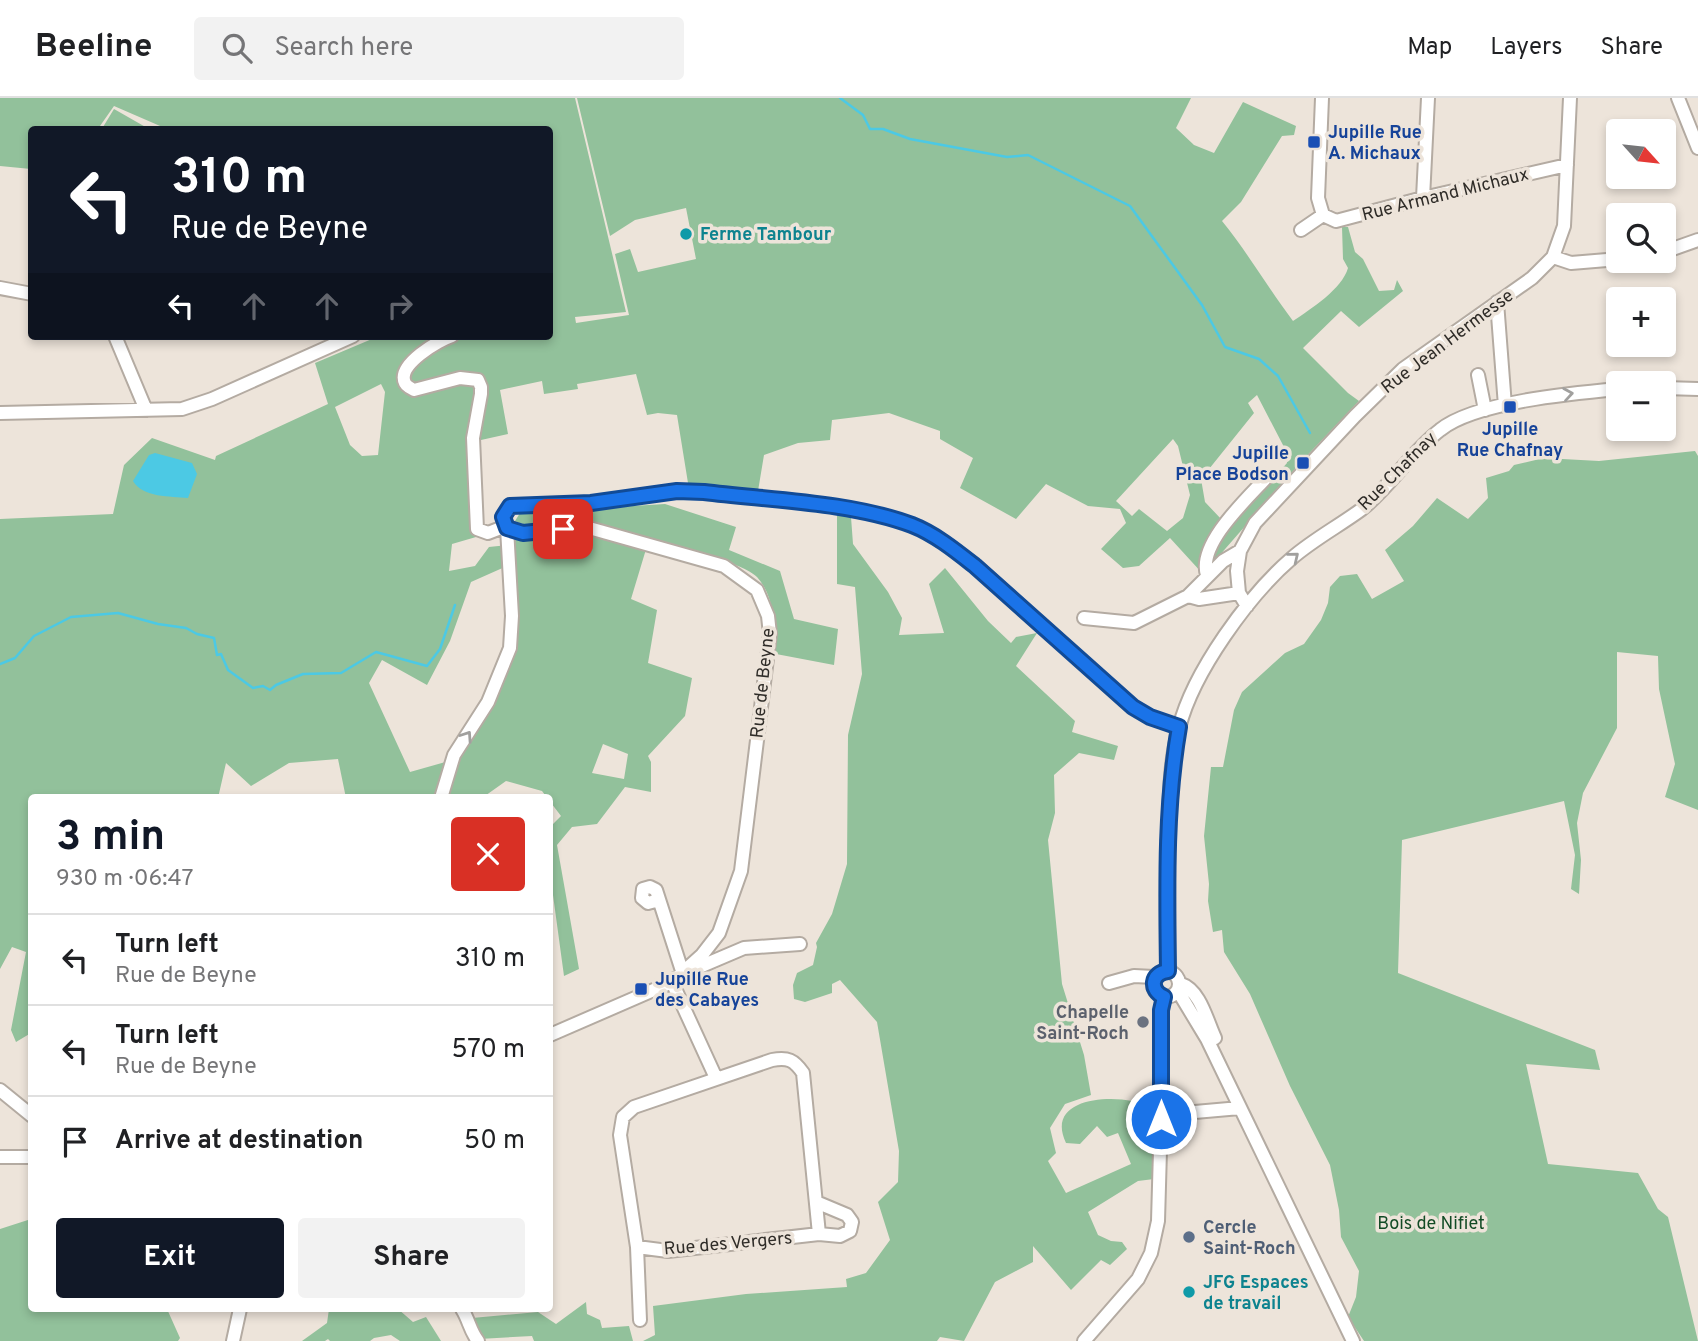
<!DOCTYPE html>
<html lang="en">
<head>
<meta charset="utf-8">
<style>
  body { margin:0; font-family:Overpass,sans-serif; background:#f2f2f2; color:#202124; height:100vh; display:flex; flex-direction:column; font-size:26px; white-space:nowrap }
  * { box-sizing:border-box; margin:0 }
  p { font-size:23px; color:#757577 }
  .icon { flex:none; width:38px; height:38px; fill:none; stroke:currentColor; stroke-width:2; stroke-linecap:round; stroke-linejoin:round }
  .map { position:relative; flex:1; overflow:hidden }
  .drawer { position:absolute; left:28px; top:696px; width:525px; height:518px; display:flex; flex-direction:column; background:#fff; border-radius:7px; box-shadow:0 4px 10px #0003 }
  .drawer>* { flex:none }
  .hud { position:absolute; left:28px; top:28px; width:525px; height:214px; border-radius:7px; box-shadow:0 4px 10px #0003; background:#111827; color:#fff; overflow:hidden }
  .needle { width:46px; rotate:117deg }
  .tools { position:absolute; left:1606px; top:21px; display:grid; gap:14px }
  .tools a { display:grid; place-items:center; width:70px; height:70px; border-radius:7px; background:#fff; box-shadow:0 4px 10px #0003; font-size:35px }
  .pin { position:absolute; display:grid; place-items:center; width:60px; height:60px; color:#fff; margin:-30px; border-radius:14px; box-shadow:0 4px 10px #0006 }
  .me { position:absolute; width:77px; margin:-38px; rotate:0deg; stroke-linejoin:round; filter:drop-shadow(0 0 5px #0008) }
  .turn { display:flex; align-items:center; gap:24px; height:147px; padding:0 28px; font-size:32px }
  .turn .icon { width:91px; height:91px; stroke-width:2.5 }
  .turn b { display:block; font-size:49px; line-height:60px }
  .lanes { display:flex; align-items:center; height:66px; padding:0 28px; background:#0003; justify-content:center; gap:35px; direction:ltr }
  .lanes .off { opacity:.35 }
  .round { display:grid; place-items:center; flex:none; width:74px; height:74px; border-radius:7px; background:#f2f2f2 }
  .headline { display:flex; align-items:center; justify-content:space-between; height:119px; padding:0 28px }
  h1 { font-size:42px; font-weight:700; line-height:52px; color:#111827 }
  .button { display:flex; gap:14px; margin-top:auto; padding:14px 28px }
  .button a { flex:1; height:80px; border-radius:7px; background:#111827; color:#fff; font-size:28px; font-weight:700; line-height:80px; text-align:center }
  .button a+a { background:#f2f2f2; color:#202124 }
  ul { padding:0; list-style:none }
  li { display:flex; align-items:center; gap:21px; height:91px; padding:0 28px; border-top:2px solid #e0e0e0 }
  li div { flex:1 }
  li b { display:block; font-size:26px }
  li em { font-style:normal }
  header { display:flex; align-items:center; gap:42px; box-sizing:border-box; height:98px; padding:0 35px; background:#fff; border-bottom:2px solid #e0e0e0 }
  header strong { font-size:33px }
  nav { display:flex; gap:38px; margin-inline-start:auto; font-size:24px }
  .search { width:490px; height:63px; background:#f2f2f2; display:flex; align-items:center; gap:18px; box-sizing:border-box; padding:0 24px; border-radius:7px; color:#757577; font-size:26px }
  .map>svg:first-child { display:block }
  .green { fill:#92c19b; fill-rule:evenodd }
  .water { fill:#4cc9e4 }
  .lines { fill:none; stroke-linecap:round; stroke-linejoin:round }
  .stream { stroke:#4cc9e4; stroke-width:2.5 }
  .minor-casing { stroke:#b4aba2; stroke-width:16 }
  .minor { stroke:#fff; stroke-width:12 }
  .oneway { stroke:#a1a09e }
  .route-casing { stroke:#114b97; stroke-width:18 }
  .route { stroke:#1a73e8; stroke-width:12 }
  .transit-dot { fill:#1a4fb4; stroke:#ede4da; stroke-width:2.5 }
  .culture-dot { fill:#0f9aa8; stroke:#ede4da; stroke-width:2.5 }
  .worship-dot { fill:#6b7280; stroke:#ede4da; stroke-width:2.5 }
  .service-dot { fill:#5c6f8a; stroke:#ede4da; stroke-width:2.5 }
  .labels { text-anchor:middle; stroke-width:7; stroke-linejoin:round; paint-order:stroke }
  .transit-label { font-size:18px; font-weight:bold; fill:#164399; stroke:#ede4da; text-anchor:start }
  .street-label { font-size:18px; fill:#2f2c28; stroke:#ede4da }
  .culture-label { font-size:18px; font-weight:bold; fill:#0d838f; stroke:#ede4da; text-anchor:start }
  .worship-label { font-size:18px; font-weight:bold; fill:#5b616d; stroke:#ede4da; text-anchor:end }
  .park-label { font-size:18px; fill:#124b25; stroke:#ede4da }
  .service-label { font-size:18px; font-weight:bold; fill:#4e5e75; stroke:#ede4da; text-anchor:start }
</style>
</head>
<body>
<header>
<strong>Beeline</strong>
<div class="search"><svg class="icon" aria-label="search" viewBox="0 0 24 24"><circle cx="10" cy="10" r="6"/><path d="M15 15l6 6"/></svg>Search here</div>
<nav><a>Map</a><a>Layers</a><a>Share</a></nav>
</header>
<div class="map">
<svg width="1698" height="1243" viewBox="0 0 1698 1243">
  <rect width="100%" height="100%" fill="#ede4da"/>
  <path class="green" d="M0 0H575L626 214 575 219 576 225 629 217 615 156 630 151 638 174 696 161 686 110 635 122 610 138 577 0H1191L1176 30 1194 47 1214 55 1243 4 1296 28 1294 37 1282 38 1241 104 1222 123C1248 155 1268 190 1293 223 1311 211 1342 191 1348 170L1343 161 1342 129H1348L1355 154 1363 161 1379 193 1394 192 1397 182 1403 193 1359 229 1341 213 1303 250 1348 295 1359 303 1301 364 1212 466 1215 447 1287 365 1284 349 1257 297 1248 305 1254 315 1201 381 1205 404 1222 422C1213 437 1199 457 1202 475L1170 440 1139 468 1123 470 1101 451 1126 425 1120 411 1088 408 1046 386 1016 421 960 390 973 360 940 341V333L889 315 832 322 830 342 798 345 764 357 758 393 688 385 677 317 658 315 647 317 636 276 577 286 578 291 544 296 542 283 500 292 508 336 472 344 476 439 452 446 449 473 475 468 489 449 508 447 507 468 471 484 450 543 427 587 382 562 369 585 410 674 456 661 493 606 519 532 515 442 581 431 647 448 631 501 657 512 648 565 692 580 685 618 648 658 651 664V694L625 689 597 726 572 729 557 747 579 871 564 878 550 775V729L561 718 542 693 506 683 482 700H346L338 661 289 665 251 688 226 665 218 700H32L31 935 16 944 11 932 26 854 12 849 0 871V421L113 416 124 367 152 340 215 362 216 358 328 306 315 265 379 238H550V32L167 31 114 8 100 28V31L32 32 31 71 0 68ZM381 286 385 294 378 357 362 358 350 347 335 309ZM1173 341 1178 348 1190 397 1183 420 1167 433 1139 411 1132 418 1116 403ZM603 646 628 656 624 681 592 675Z
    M114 11 149 31H108L103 29Z
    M1695 353 1698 358V712L1665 699 1675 666 1659 591 1658 558 1617 554V630L1583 695 1577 725 1581 762 1579 796 1571 791 1575 757 1564 703 1402 742 1398 875 1595 952 1600 972 1526 966 1548 1066 1638 1075 1658 1111 1668 1119 1698 1243H1364L1348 1219 1356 1199 1359 1173 1341 1139 1339 1112 1330 1067 1290 988 1250 896 1224 854 1222 832 1213 834 1208 803 1209 786 1204 738 1211 669H1223L1234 612 1242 594 1285 555 1304 546 1321 522 1328 505 1330 489 1340 478 1357 476 1372 501 1404 483 1385 452 1413 428 1437 400 1468 421 1488 400 1486 380 1509 373 1514 367 1544 360 1599 363Z
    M665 406 736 429 729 452 780 473 794 521 838 531 834 567 776 556C774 531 776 500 757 479 741 461 607 427 578 425 557 423 534 433 515 423L520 415Z
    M837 416 851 419 853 446 888 494 902 520 899 537 944 535 929 486 945 470 988 523 1011 545 1016 539 1037 535 1016 568 1075 623 1072 634 1118 648 1114 662 1079 655 1054 677 1055 715 1048 742 1062 886 1084 957 1091 997 1065 1006 1050 1030 1056 1055 1048 1063 1066 1095 1131 1066 1118 1035 1107 1039 1097 1028 1080 1046 1066 1045C1046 1003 1102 997 1132 1003L1136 1017 1152 1021 1154 1081 1138 1083 1088 1114 1098 1137 1111 1143 1122 1144 1127 1151 1110 1167 1101 1162 1071 1192 1033 1148V1164L995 1184 964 1243 940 1239 937 1243H643L655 1237 653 1208 746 1196 847 1189 846 1181 866 1175 890 1142 878 1104 898 1084 899 1053 877 924 840 882 832 886V895L805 904 794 901 793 887 797 875 813 867 817 849 816 845 832 816 847 766 848 637 862 576 855 489 837 486Z
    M31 1121 32 1211H167L180 1240 178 1243H0V1131Z
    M586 1204 587 1216 600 1222 602 1230 629 1228 633 1243H534L532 1238 479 1241 472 1220 538 1214 556 1226Z
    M329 1211H398L413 1224 426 1219 441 1243H400L391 1237 374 1240 370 1243H330L328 1241 325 1243H302L327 1225Z"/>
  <path class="water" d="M155 355 192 365 197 376 188 400C170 398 143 400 133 383L149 357Z"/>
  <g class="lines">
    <path class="stream" d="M840 0 863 17 870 31H883L910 41 1007 59 1028 57 1130 108 1202 207 1225 249 1259 261 1278 278 1310 335
      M0 566 15 560 34 538 71 519 118 515 158 526 186 530 197 536 214 540 217 557 221 556 228 572 253 590 263 588 270 592 276 587 303 576 341 575 376 554 427 568 440 551 455 507"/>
    <g class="minor-casing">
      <path id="minor" d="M1322 0 1318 100 1323 117 1336 123 1423 100 1567 67
        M1678 0 1698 50
        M1423 100 1428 0
        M1301 132 1323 117
        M1664 154 1698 142
        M1553 159 1571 165 1619 161
        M0 190 32 196
        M1497 204 1505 308
        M115 238 146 312
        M452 238C439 242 396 267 405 285 405 287 412 291 414 292L460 280 478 282 481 289V296L473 340 477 431 488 435 506 428
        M1478 277 1485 312
        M1664 290 1698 291
        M0 315 182 311 212 301 353 238
        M1207 477C1197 446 1248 400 1267 379
        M1188 498 1199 501 1239 495
        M1247 508 1239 495 1237 473 1240 453 1255 425 1355 318 1403 271 1532 180 1553 159 1564 128 1570 0
        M1084 520 1134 525 1188 498 1223 463 1240 453
        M441 700 454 657 488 604 510 550 512 518 507 430
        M659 802 648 805 642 800 643 791 650 789 656 792 683 876 744 850 800 846
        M1153 886a13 13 0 1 1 26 0a13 13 0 1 1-26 0Z
        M1168 873C1168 821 1167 771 1169 719 1170 689 1171 659 1179 630 1193 574 1249 497 1292 460 1314 441 1339 428 1362 411 1391 388 1410 355 1440 332 1474 304 1574 295 1619 291
        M672 884 716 980
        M1109 885 1134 878 1154 879
        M1181 886C1200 892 1207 923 1215 940
        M1178 893 1207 941 1353 1243
        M550 937 672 884 702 857 719 835 741 773 770 536 768 518 757 492 724 468 582 428 523 435 506 428 504 419 511 408 591 405 677 393 704 394C769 402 851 404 912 427 936 436 956 453 976 468L1133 609 1150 619 1179 629
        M0 992 32 1018
        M1161 1017 1240 1010
        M0 1059H32
        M816 1104 847 1117 852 1124 850 1133 840 1138 819 1136
        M637 1149 668 1153 819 1136 803 975C794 962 788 959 772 962L634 1009 623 1019 620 1037 637 1149 640 1222
        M462 1211C469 1222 470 1233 478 1243
        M233 1243 240 1211
        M1084 1243 1138 1181 1151 1155 1158 1123 1161 1017V912L1164 899"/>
    </g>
    <use href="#minor" class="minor"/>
  </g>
  <defs><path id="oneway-chevron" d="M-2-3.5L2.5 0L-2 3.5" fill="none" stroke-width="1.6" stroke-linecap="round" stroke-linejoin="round" transform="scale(1.75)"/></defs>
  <g class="oneway">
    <use href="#oneway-chevron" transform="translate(1568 296) rotate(-9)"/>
    <use href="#oneway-chevron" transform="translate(1294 459) rotate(-39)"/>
    <use href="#oneway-chevron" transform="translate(467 638) rotate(-56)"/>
  </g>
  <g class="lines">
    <g class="route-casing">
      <path id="route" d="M563 431 523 435 507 430 503 419 510 408 591 405 677 393 704 394C769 402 851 404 912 427 935 436 956 453 975 468L1133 609 1150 619 1179 629C1165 710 1167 791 1168 873 1151 875 1149 892 1164 899L1161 912V1021"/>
    </g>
    <use href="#route" class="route"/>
  </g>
  <g class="transit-dot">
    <rect x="1307" y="37" width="14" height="14" rx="3.5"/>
    <rect x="1503" y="302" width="14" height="14" rx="3.5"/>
    <rect x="1296" y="358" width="14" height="14" rx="3.5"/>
    <rect x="634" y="884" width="14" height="14" rx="3.5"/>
  </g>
  <g class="culture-dot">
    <circle cx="686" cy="136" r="7"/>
    <circle cx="1189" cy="1194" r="7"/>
  </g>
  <circle class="worship-dot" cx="1143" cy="924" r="7"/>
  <circle class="service-dot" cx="1189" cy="1139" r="7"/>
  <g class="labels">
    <g class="transit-label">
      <text x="1328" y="40">Jupille Rue<tspan x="1328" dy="21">A. Michaux</tspan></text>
      <text x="1510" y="337" text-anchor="middle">Jupille<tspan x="1510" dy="21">Rue Chafnay</tspan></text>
      <text x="1289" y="361" text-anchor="end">Jupille<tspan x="1289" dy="21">Place Bodson</tspan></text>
      <text x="655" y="887">Jupille Rue<tspan x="655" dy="21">des Cabayes</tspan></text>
    </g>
    <g class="street-label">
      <text transform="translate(1445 96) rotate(-14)" y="6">Rue Armand Michaux</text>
      <text transform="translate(1447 243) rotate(-37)" y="6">Rue Jean Hermesse</text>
      <text transform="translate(1397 373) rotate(-45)" y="6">Rue Chafnay</text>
      <text transform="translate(762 585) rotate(-84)" y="6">Rue de Beyne</text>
      <text transform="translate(728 1145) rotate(-5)" y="6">Rue des Vergers</text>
    </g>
    <g class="culture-label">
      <text x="700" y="142">Ferme Tambour</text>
      <text x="1203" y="1190">JFG Espaces<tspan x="1203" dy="21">de travail</tspan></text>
    </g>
    <g class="worship-label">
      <text x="1129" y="920">Chapelle<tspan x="1129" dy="21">Saint-Roch</tspan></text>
    </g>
    <g class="park-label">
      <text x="1431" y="1131">Bois de Nifiet</text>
    </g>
    <g class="service-label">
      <text x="1203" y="1135">Cercle<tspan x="1203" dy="21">Saint-Roch</tspan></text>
    </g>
  </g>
</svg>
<div class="tools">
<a><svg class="needle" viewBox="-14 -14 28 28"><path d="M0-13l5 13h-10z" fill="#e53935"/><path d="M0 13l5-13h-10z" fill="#757577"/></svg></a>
<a><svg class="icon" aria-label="search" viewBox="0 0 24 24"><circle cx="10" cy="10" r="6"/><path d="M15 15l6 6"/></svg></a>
<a>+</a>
<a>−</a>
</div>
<div class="pin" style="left:563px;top:431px;background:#d93025"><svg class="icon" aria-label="arrive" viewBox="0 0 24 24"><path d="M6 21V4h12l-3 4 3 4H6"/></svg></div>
<svg class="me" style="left:1161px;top:1021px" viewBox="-20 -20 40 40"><circle r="17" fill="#1a73e8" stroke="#fff" stroke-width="3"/><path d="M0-11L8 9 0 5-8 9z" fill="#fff"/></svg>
<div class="hud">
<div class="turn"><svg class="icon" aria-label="left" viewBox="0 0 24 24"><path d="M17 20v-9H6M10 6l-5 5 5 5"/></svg><div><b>310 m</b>Rue de Beyne</div></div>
<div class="lanes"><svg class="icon" aria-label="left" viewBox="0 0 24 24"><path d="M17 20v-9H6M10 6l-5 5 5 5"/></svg><svg class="icon off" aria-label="ahead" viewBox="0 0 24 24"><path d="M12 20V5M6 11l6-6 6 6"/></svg><svg class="icon off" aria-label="ahead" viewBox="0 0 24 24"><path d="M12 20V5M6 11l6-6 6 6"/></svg><svg class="icon off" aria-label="right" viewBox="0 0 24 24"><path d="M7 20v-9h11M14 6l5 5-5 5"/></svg></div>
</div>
<section class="drawer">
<div class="headline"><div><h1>3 min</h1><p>930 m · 06:47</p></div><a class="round" style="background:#d93025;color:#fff"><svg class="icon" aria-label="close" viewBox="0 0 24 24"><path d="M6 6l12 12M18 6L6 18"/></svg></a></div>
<ul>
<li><svg class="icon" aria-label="left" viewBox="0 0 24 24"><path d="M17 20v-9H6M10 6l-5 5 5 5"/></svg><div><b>Turn left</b><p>Rue de Beyne</p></div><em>310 m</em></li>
<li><svg class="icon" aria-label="left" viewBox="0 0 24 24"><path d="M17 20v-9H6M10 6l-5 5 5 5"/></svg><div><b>Turn left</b><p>Rue de Beyne</p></div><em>570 m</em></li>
<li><svg class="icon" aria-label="arrive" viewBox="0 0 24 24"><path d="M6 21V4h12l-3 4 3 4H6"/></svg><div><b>Arrive at destination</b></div><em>50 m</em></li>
</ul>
<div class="button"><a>Exit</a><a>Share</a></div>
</section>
</div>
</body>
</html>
